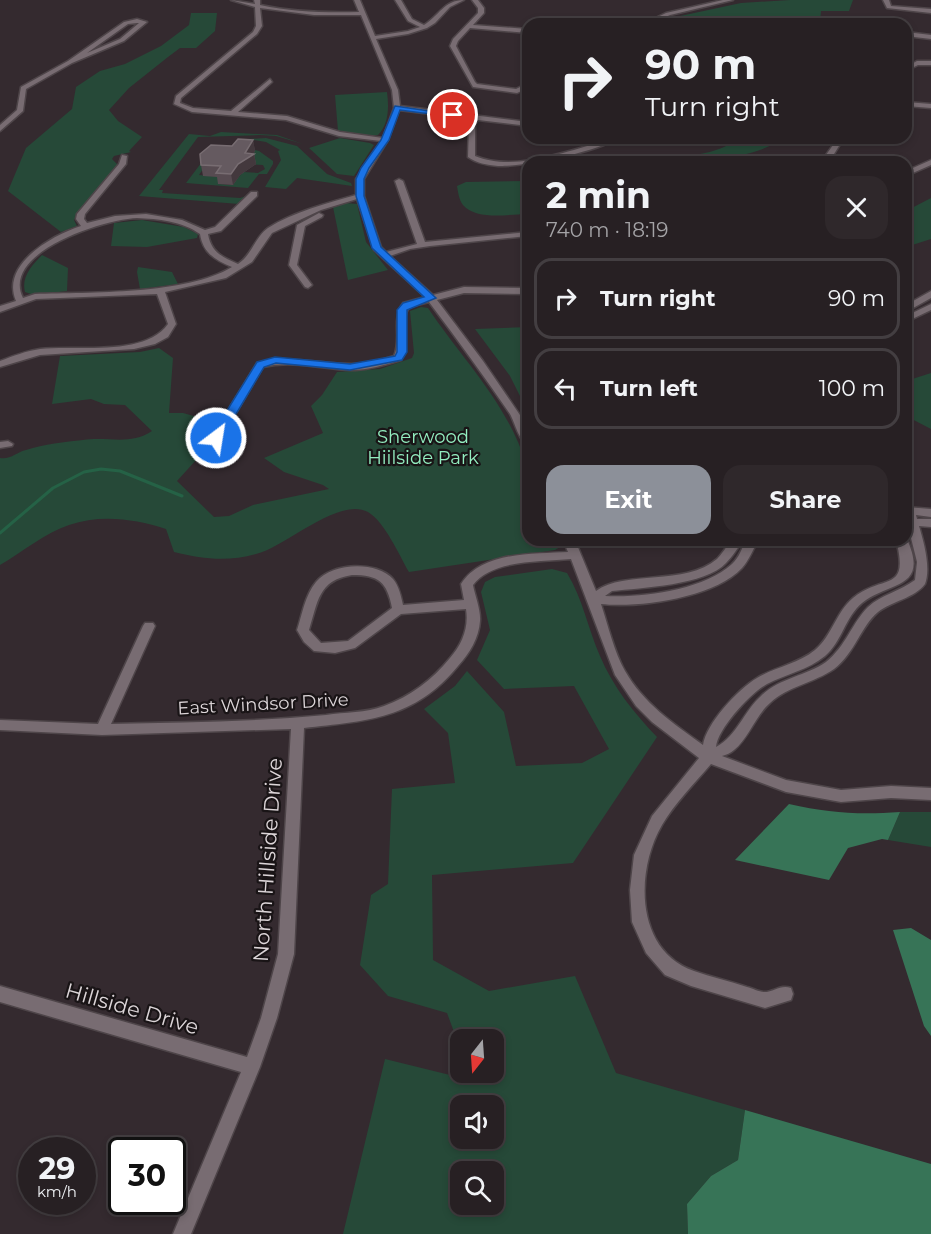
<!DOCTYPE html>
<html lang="en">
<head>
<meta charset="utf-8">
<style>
  body { margin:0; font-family:Montserrat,sans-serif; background:#2f282b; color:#f1f3f6; height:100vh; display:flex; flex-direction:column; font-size:22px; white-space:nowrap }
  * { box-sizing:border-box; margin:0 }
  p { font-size:20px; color:#a4a3a6 }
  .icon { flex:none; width:33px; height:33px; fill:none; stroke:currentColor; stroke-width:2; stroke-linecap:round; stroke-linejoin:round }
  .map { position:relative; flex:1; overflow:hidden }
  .details { position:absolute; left:522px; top:156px; width:390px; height:390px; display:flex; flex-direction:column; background:#272023; border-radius:18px; box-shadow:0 3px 9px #0003,0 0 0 2px #433e41 }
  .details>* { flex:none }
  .hud { position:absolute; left:522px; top:18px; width:390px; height:126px; border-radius:18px; box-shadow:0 3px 9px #0003,0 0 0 2px #433e41; background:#272023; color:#f1f3f6; overflow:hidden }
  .needle { width:39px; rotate:197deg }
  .controls { position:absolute; left:450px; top:1029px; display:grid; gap:12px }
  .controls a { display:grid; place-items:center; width:54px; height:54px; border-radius:12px; background:#272023; box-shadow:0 3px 9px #0003,0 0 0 2px #433e41; font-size:30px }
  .speed { position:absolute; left:18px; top:1137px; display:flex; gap:12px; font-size:30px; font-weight:700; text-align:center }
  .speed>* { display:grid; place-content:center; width:78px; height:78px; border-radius:50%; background:#272023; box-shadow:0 3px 9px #0003,0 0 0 2px #433e41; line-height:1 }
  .speed small { font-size:15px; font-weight:400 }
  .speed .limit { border:3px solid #111; border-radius:9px; background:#fff; color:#111 }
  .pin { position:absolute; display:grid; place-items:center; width:51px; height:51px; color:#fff; margin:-26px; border:3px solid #fff; border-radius:50%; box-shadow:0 2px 6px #0007 }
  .me { position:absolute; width:66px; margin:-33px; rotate:31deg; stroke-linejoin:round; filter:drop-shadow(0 0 4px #0008) }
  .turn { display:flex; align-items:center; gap:21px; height:126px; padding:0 24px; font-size:27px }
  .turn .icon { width:78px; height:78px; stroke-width:2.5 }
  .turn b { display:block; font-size:42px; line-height:51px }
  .round { display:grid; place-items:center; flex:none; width:63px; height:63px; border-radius:18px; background:#2f282b }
  .overview { display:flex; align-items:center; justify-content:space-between; height:102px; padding:0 24px }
  h1 { font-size:36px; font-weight:700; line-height:45px }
  .primary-button { display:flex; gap:12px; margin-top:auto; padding:12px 24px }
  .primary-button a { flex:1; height:69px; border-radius:18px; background:#8c9099; color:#fff; font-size:24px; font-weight:700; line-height:69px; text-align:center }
  .primary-button a+a { background:#2f282b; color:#f1f3f6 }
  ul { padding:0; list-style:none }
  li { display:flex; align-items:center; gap:18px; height:81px; margin:0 12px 9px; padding:0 12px; border:3px solid #433e41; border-radius:18px }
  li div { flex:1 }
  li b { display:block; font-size:22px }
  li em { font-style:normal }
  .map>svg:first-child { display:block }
  .green { fill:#264938; fill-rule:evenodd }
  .forest { fill:#377457 }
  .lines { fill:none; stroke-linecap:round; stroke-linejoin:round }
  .stream { stroke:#256246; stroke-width:3 }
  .minor-casing { stroke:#4e4549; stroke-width:3 }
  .minor { fill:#786c72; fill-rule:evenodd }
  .wall { fill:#574b51 }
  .shaded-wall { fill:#43383d }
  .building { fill:#655a60; stroke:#786d72; stroke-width:1.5 }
  .route { fill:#1a73e8; stroke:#114b97; stroke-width:1.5 }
  .labels { text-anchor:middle; stroke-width:4.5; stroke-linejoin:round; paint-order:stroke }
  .park-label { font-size:18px; fill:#93eec0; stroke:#191416 }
  .street-label { font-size:18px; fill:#dcd5d8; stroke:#191416 }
  .near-street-label { font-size:21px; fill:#dcd5d8; stroke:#191416 }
</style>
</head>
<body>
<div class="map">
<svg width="931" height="1234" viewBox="0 0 931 1234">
  <rect width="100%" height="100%" fill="#342a2f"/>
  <path class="green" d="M790 0H853L849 11H821L820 22 824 24H657L671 18 741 3Z
    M191 13H217L215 31 196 48H180L168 57 129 88 109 110 118 121 142 137 129 151 131 152 114 156 112 159 118 165 77 214 74 220 77 226 61 232 8 191 26 148 72 109 76 87 100 71 125 64 161 46 189 25Z
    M387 92C389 107 389 124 378 135L366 137 338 131 335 95Z
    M221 132 277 135 303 144 276 136 260 135 198 137 159 190H163L162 193 240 198 246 196 239 204 139 196 189 134 210 136Z
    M266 138 297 146 327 174 351 183 352 186 297 178 286 189 265 187 281 160 278 151 280 150 266 142 247 139Z
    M340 138 370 143 374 145 354 176 337 174 309 148Z
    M736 138H783C753 161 692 162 654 162 676 156 722 156 736 138Z
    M236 145 259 151 273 161V164L267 174H259L248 188 186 183 208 154ZM248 164 263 165 265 169 258 173 243 172 232 185 219 184 223 177 199 175 203 169Z
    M528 181V214C509 214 477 221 463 205 459 200 458 192 457 186L466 182Z
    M931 198V239L906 247V211Z
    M346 203 357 204 366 242 388 270 348 280 333 207Z
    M142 220 184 227 198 234 197 238 147 247 111 246 114 223Z
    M42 255 68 268 67 291 34 295 25 292C21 277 32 265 42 255Z
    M138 267 172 272 178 284 140 289 137 272Z
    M421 307 428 308C462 359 510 406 527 467 532 483 528 521 528 540H557L560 547 555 550 409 572C399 555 385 522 368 512 339 496 285 547 256 554 227 562 203 559 174 552L166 529C135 519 101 514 69 525 45 533 22 552 0 565V458C10 460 17 452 26 450 44 444 65 442 83 440 108 436 129 446 152 431L125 405 104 404 91 399 52 404 60 356 140 352 159 348 173 358 169 413H183L219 423 202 438V443L207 448 177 481 214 517 229 516 253 505 329 489 323 485 284 472 264 458 323 433 311 406 322 395 337 372 380 369 412 358 414 353 410 311Z
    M528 327V395L520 396 510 376 475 329Z
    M931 373V429L906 416V381Z
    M552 569 567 573C583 599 588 629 600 656 613 687 634 713 657 737L573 863 432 875 433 960 489 991 575 976 616 1073 745 1110 738 1160 711 1176 687 1204 688 1234H343L385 1059 450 1075 460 1064V1072H494V1040H460V1048L447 1013 388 996 360 965 371 895 388 884 392 789 455 783 448 733 424 709 455 686 467 671 504 712 516 766 582 763 609 749 574 686 504 689 477 660 490 630 481 592 485 582 495 577ZM460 1106H494V1138H460ZM460 1172H494V1204H460Z
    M900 812H931V847L888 840Z"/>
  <path class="forest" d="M789 804C829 813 859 815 900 812L888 840 882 839 848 848 829 880 735 860Z
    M911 928 931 940V1036L924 1026 893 930Z
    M745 1110 931 1164V1234H688L687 1204 711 1176 738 1160Z"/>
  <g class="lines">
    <path class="stream" d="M0 533 53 488 84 472 101 469 120 471 182 496"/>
    <g class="minor-casing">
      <path id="minor" d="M231 0 255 4 254 0H260V5C293 12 326 13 359 12L354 0H360L375 36 408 31 420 27 408 21 395 0H401L412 19 424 25C439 16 444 0 464 0L450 7 435 23 427 28 408 34 376 39 398 90 400 106 528 122V126L478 120 475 124V156C514 172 563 152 602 142L609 138H617C599 152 520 167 498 166 487 165 476 163 468 157L469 124 472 119 399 110 388 140 364 179V196L381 247 386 252 417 244 395 181 399 179 403 181 425 242 528 232V236L430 246 410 249 390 256 433 295 464 287 528 288V294L464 293 437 300 483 361 524 421 528 430V445C519 441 515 423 510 414 484 376 457 339 429 302L409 307C399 323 411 343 401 360 385 365 368 370 351 370 322 369 293 360 263 367L220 440H212L211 438 257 363C289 355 319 364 352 364 367 364 380 361 394 356 402 338 391 320 403 303L425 297 374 250 357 199 321 210 272 233 252 262 226 278 165 292 176 324 168 337 155 344 134 349 40 355 0 367V361C13 356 26 351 40 349 76 345 145 357 168 324L157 294 36 299 0 312V306L16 301C0 264 53 235 81 226L76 219 77 214 119 164 122 155 127 156 126 164 85 214 84 219 87 223 115 216 146 214 182 220 205 230 215 227 251 192H257V196L221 231 208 234C211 252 222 257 238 264 252 255 255 237 268 228 293 212 328 203 356 195V179L381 141 339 136 286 120 192 112 174 104 176 96 253 32 256 26 255 7ZM260 8 314 15H361L392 90 394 108 383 138 340 132 287 116 238 112 272 82 270 79 231 111 193 108 180 103 181 98 257 34 262 26ZM137 218C158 219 182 221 200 234 203 253 215 260 232 267 186 295 90 292 35 294L23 298C0 252 105 219 137 218Z
        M472 0H478L484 8V13L473 25 528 29V33L470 28 458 41 456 46 475 82 477 84 516 89 528 83V88L517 93 473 87 450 46 453 39 478 13V8Z
        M723 0H733L670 15 650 24H643L666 13Z
        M883 0H889L891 6 931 9V13L887 8Z
        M137 19 147 22 124 41 72 63 26 89 23 111 0 131V125L17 110 21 87 68 61 124 22ZM137 23H139L120 39 87 53 128 24Z
        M906 32 931 35V39L906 36Z
        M931 61V65H918L906 71V67L917 61Z
        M906 102 931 104V108L906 106Z
        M639 138H656L666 141 663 143Z
        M838 138H844L829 162H821Z
        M931 160V165L906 176V171Z
        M319 213 323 215 322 217 305 226 297 265 312 285 308 288 305 287 289 265 297 225Z
        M931 291V298L906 312V305Z
        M931 304V310L906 322V316Z
        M8 441 13 444 12 446 0 448V442Z
        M906 507 931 509V517L916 515 917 519H931V527L919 526C924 543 931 568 925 584 915 598 892 601 878 612 861 626 855 653 834 669 814 683 788 686 770 703 756 715 748 739 734 750 731 753 726 755 722 756L786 780 841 790 891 786 931 788V800L891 798 841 802 786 792 711 764C695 783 674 804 662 825 635 871 635 951 694 971 711 977 729 981 747 987 752 988 759 992 764 992 774 992 781 984 791 988L793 994 791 1000 765 1008 691 986 665 975 646 953 632 922 630 890 634 855 652 816 699 758 652 722 636 706 615 675 571 559C542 562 492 559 473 585 475 596 481 610 480 621 479 638 469 654 458 666 415 719 367 721 304 728L294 954 277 1018 260 1067 191 1234H173L241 1072 0 1002V986L247 1057 261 1018 278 954 291 729 102 735 0 730V720L98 724 143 626 145 623H153L155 626 111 724C182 722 255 722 326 715 345 712 366 713 384 706 411 696 432 680 450 658 462 644 469 628 466 609L401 614 355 648 335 653 314 651 304 642 297 630C302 615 305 595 316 582 331 563 376 560 393 579 399 586 401 596 403 605L464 600 461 584C482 551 534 554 568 552L563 540H575L596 591C624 570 686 586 717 559 722 554 727 546 731 540H743C738 548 732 557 726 563 706 585 641 588 612 591L605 596C643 598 703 590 732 564 739 558 742 548 746 540H758C753 550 749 560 742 568 714 598 639 608 601 604 608 625 614 652 625 671 643 703 674 724 703 745 706 724 738 689 757 678 775 667 798 664 815 650 832 636 836 612 853 598 883 573 910 594 896 540H906V537C931 590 889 581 862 603 845 617 842 642 825 656 808 670 786 674 767 684 751 693 718 728 716 747 737 736 744 711 761 696 779 678 806 676 826 662 846 646 852 623 868 607 881 595 900 591 915 580L917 562 908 526 906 525ZM352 575C379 575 387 582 392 608L348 641 321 643 309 630C318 602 318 580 352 575Z"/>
    </g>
    <use href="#minor" class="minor"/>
  </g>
  <path class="wall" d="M253 140 255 151 254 153 256 164 240 175 233 185 218 184 217 177 203 176 201 165 232 146Z"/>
  <path class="shaded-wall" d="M253 140 255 151 253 154H254L256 164 240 175 233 185 231 174Z"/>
  <path class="building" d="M238 139 253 140 245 153 254 154 238 164 231 174 216 173 221 166 201 165 200 154 211 145 232 146Z"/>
  <path class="route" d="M395 106 457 115 453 117 400 110 389 140 369 168 364 179V196L381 247 436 298 407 310V352L402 360 350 370 276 363 264 367 220 441H212L210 438 257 362 275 357 350 364 395 356 397 352V310L403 303 424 297 372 248 356 196V179L361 168 381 140Z"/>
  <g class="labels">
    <g class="park-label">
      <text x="423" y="443">Sherwood<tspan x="423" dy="21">Hiilside Park</tspan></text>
    </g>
    <g class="street-label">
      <text transform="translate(263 704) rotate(-3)" y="6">East Windsor Drive</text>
    </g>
    <g class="near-street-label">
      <text transform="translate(268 860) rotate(-86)" y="7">North Hillside Drive</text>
      <text transform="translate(132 1009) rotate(16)" y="7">Hillside Drive</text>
    </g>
  </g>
</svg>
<div class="controls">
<a><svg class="needle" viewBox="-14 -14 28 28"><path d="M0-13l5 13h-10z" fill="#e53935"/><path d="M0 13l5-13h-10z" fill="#a4a3a6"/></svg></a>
<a><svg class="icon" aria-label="sound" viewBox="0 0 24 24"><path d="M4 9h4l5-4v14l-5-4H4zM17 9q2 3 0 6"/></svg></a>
<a><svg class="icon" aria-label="search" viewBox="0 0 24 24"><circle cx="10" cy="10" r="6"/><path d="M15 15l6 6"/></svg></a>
</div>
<div class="speed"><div>29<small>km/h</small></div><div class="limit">30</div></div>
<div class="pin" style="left:453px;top:115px;background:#d93025"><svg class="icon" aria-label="arrive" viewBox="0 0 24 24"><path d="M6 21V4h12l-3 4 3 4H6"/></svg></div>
<svg class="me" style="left:216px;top:438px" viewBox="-20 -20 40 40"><circle r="17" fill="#1a73e8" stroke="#fff" stroke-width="3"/><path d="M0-11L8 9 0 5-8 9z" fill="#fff"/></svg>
<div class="hud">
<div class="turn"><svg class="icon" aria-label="right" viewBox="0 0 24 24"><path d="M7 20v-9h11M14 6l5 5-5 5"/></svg><div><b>90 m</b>Turn right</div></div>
</div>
<section class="details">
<div class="overview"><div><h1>2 min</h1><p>740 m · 18:19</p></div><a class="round"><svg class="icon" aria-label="close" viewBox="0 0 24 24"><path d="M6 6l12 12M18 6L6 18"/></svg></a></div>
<ul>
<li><svg class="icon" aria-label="right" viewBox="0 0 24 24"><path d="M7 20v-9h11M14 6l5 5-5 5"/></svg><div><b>Turn right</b></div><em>90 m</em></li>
<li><svg class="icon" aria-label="left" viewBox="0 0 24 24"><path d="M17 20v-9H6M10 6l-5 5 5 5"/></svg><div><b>Turn left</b></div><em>100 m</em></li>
</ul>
<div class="primary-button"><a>Exit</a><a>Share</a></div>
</section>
</div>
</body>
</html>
